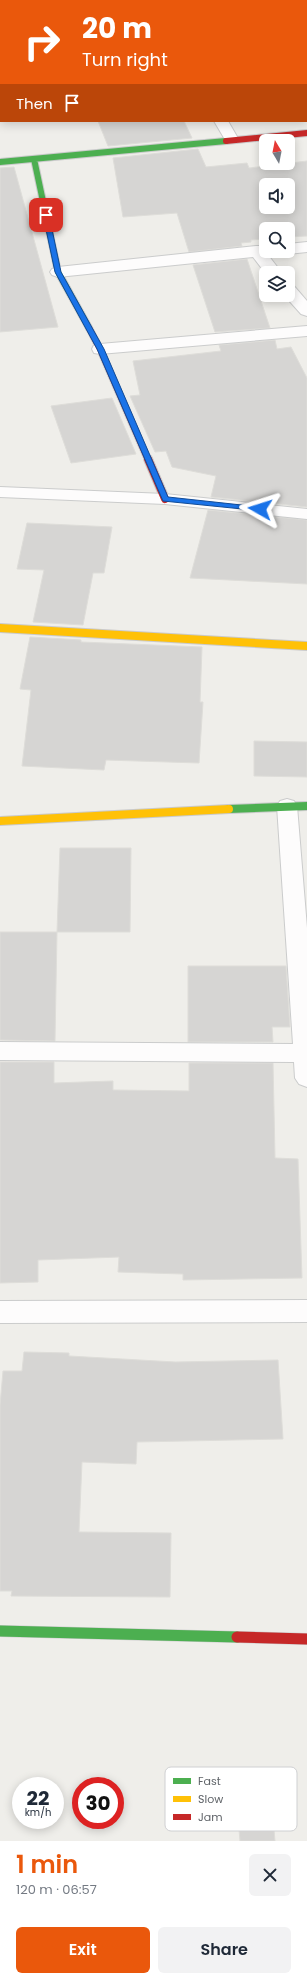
<!DOCTYPE html>
<html lang="en">
<head>
<meta charset="utf-8">
<style>
  body { margin:0; font-family:Poppins,sans-serif; background:#f2f2f3; color:#1f2937; height:100vh; display:flex; flex-direction:column; font-size:15px; white-space:nowrap }
  * { box-sizing:border-box; margin:0 }
  p { font-size:13px; color:#747a83 }
  .icon { flex:none; width:22px; height:22px; fill:none; stroke:currentColor; stroke-width:2; stroke-linecap:round; stroke-linejoin:round }
  .map { position:relative; height:1841px; overflow:hidden }
  .panel { display:flex; flex-direction:column; background:#fff; flex:1 }
  .panel>* { flex:none }
  .banner { position:absolute; left:0px; top:0px; width:307px; height:122px; box-shadow:0 2px 10px #0003; background:#ea580c; color:#fff; overflow:hidden }
  .needle { width:26px; rotate:350deg }
  .buttons { position:absolute; left:259px; top:134px; display:grid; gap:8px }
  .buttons a { display:grid; place-items:center; width:36px; height:36px; border-radius:6px; background:#fff; box-shadow:0 2px 10px #0003; font-size:20px }
  .speed { position:absolute; left:12px; top:1777px; display:flex; gap:8px; font-size:20px; font-weight:700; text-align:center }
  .speed>* { display:grid; place-content:center; width:52px; height:52px; border-radius:50%; background:#fff; box-shadow:0 2px 10px #0003; line-height:1 }
  .speed small { font-size:10px; font-weight:400 }
  .speed .limit { border:6px solid #d22; background:#fff; color:#111 }
  .pin { position:absolute; display:grid; place-items:center; width:34px; height:34px; color:#fff; margin:-17px; border-radius:8px; box-shadow:0 2px 6px #0006 }
  .me { position:absolute; width:44px; margin:-22px; rotate:276deg; stroke-linejoin:round; filter:drop-shadow(0 0 3px #0008) }
  .turn { display:flex; align-items:center; gap:14px; height:84px; padding:0 16px; font-size:18px }
  .turn .icon { width:52px; height:52px; stroke-width:2.5 }
  .turn b { display:block; font-size:28px; line-height:34px }
  .then { display:flex; align-items:center; height:38px; padding:0 16px; background:#0003; gap:8px; font-size:15px }
  .round { display:grid; place-items:center; flex:none; width:42px; height:42px; border-radius:6px; background:#f2f2f3 }
  .summary { display:flex; align-items:center; justify-content:space-between; height:68px; padding:0 16px }
  h1 { font-size:24px; font-weight:600; line-height:30px; color:#ea580c }
  .primary-button { display:flex; gap:8px; margin-top:auto; padding:8px 16px }
  .primary-button a { flex:1; height:46px; border-radius:6px; background:#ea580c; color:#fff; font-size:16px; font-weight:600; line-height:46px; text-align:center }
  .primary-button a+a { background:#f2f2f3; color:#1f2937 }
  .map>svg:first-child { display:block }
  .building { fill:#d6d5d3; stroke:#deddd9; fill-rule:evenodd }
  .lines { fill:none; stroke-linecap:round; stroke-linejoin:round }
  .street-casing { stroke:#cbcccc; stroke-width:2 }
  .fast-far2-casing { stroke:#cacacb; stroke-width:8 }
  .fast-far1-casing { stroke:#cacacb; stroke-width:10 }
  .fast-casing { stroke:#cacacb; stroke-width:12 }
  .slow-casing { stroke:#cacacb; stroke-width:10 }
  .jam-far2-casing { stroke:#cacacb; stroke-width:8 }
  .jam-far1-casing { stroke:#cacacb; stroke-width:10 }
  .jam-casing { stroke:#cacacb; stroke-width:12 }
  .street { fill:#fdfcfc; fill-rule:evenodd }
  .fast-far2 { stroke:#4caf50; stroke-width:6 }
  .fast-far1 { stroke:#4caf50; stroke-width:8 }
  .fast { stroke:#4caf50; stroke-width:11 }
  .slow { stroke:#ffc107; stroke-width:8 }
  .jam-far2 { stroke:#c62828; stroke-width:6 }
  .jam-far1 { stroke:#c62828; stroke-width:8 }
  .jam { stroke:#c62828; stroke-width:11 }
  .route { fill:#1a73e8; stroke:#114b97 }
  .key { fill:#fff; stroke:#cfd0d2; stroke-width:1 }
  .key-label { font-size:11px; fill:#5f6368 }
</style>
</head>
<body>
<div class="map">
<svg width="307" height="1841" viewBox="0 0 307 1841">
  <rect width="100%" height="100%" fill="#efeeea"/>
  <path class="building" d="M98 121H184L192 138 108 146Z
    M198 149 206 167 247 163 249 168 307 161V236L288 237V229H266V239L251 240V242L241 243 242 246 189 252 177 213 123 217 113 158ZM266 185H288V207H266Z
    M14 167 58 327 0 332V168Z
    M247 259 270 328 215 332 193 265Z
    M275 340 277 349 291 347 307 378V507L211 497 216 476 172 467 166 451 155 452 130 396 140 395 133 361 221 351 219 345Z
    M112 398 136 454 71 463 51 406Z
    M208 510 307 520V584L190 578Z
    M27 523 112 527 104 573H93L83 625 33 622 44 570 17 569Z
    M30 637 81 640V642L202 647 200 702H203L199 763 106 760 104 770 22 766 31 690 20 689Z
    M254 741 307 742V777L254 776Z
    M60 848H131L130 932H57Z
    M0 932H57L55 1041 0 1040Z
    M188 966H286L290 1027H272L273 1042H188Z
    M0 1062H54V1083L113 1081V1090L189 1091V1063H273L275 1158 298 1159 302 1278 183 1280V1274L118 1272 119 1257 38 1260V1282L0 1283Z
    M24 1352 69 1353V1356L175 1362 278 1360 283 1439 137 1442 136 1464 82 1462 79 1532 171 1533 170 1597 11 1596 12 1591H0V1405L3 1371H22Z
    M270 1783 275 1841H240L235 1784Z"/>
  <g class="lines">
    <g class="street-casing">
      <path id="street" d="M144 0H158V1H144Z
        M214 121H228L239 140 237 143H227Z
        M307 242V252L288 254 281 251H288V244Z
        M256 246H266V251H274L272 254 268 255 282 273 266 274 253 257 58 277 52 275 50 272 52 269 58 267Z
        M288 284 294 286 307 301V316L301 314 284 295H288Z
        M307 326V336L100 354 94 353 92 349 94 345 100 344Z
        M0 487 165 494 307 509V519L165 504 0 497Z
        M287 799 294 801 297 806 307 928V1087L299 1084 295 1078 294 1062 0 1060V1042L293 1044 277 806 280 801Z
        M307 1300V1322L0 1323V1301Z"/>
    </g>
    <g class="fast-far2-casing">
      <path id="fast-far2" d="M34 159 58 272 89 328
        M0 162 226 141"/>
    </g>
    <g class="fast-far1-casing">
      <path id="fast-far1" d="M229 809 307 806"/>
    </g>
    <g class="fast-casing">
      <path id="fast" d="M0 1631 237 1637"/>
    </g>
    <g class="slow-casing">
      <path id="slow" d="M0 628 307 646
        M0 821 229 809"/>
    </g>
    <g class="jam-far2-casing">
      <path id="jam-far2" d="M226 141 307 133
        M89 328 100 349 148 460"/>
    </g>
    <g class="jam-far1-casing">
      <path id="jam-far1" d="M148 459 165 499"/>
    </g>
    <g class="jam-casing">
      <path id="jam" d="M237 1637 307 1639"/>
    </g>
    <use href="#street" class="street"/>
    <use href="#fast-far2" class="fast-far2"/>
    <use href="#fast-far1" class="fast-far1"/>
    <use href="#fast" class="fast"/>
    <use href="#slow" class="slow"/>
    <use href="#jam-far2" class="jam-far2"/>
    <use href="#jam-far1" class="jam-far1"/>
    <use href="#jam" class="jam"/>
  </g>
  <path class="route" d="M46 213 49 215 61 272 104 349 168 497 260 507 264 509 262 511 163 501 97 349 55 272 43 215Z"/>
  <rect x="165" y="1767" width="132" height="64" rx="6" class="key"/>
  <rect x="173" y="1778" width="18" height="6" fill="#4caf50"/>
  <rect x="173" y="1796" width="18" height="6" fill="#ffc107"/>
  <rect x="173" y="1814" width="18" height="6" fill="#c62828"/>
  <g class="key-label">
    <text x="198" y="1785">Fast</text>
    <text x="198" y="1803">Slow</text>
    <text x="198" y="1821">Jam</text>
  </g>
</svg>
<div class="buttons">
<a><svg class="needle" viewBox="-14 -14 28 28"><path d="M0-13l5 13h-10z" fill="#e53935"/><path d="M0 13l5-13h-10z" fill="#747a83"/></svg></a>
<a><svg class="icon" aria-label="sound" viewBox="0 0 24 24"><path d="M4 9h4l5-4v14l-5-4H4zM17 9q2 3 0 6"/></svg></a>
<a><svg class="icon" aria-label="search" viewBox="0 0 24 24"><circle cx="10" cy="10" r="6"/><path d="M15 15l6 6"/></svg></a>
<a><svg class="icon" aria-label="layers" viewBox="0 0 24 24"><path d="M12 4l9 5-9 5-9-5zM3 14l9 5 9-5"/></svg></a>
</div>
<div class="speed"><div>22<small>km/h</small></div><div class="limit">30</div></div>
<div class="pin" style="left:46px;top:215px;background:#d93025"><svg class="icon" aria-label="arrive" viewBox="0 0 24 24"><path d="M6 21V4h12l-3 4 3 4H6"/></svg></div>
<svg class="me" style="left:260px;top:509px" viewBox="-20 -20 40 40"><path d="M0-17L14 15 0 8-14 15z" fill="#1a73e8" stroke="#fff" stroke-width="4"/></svg>
<div class="banner">
<div class="turn"><svg class="icon" aria-label="right" viewBox="0 0 24 24"><path d="M7 20v-9h11M14 6l5 5-5 5"/></svg><div><b>20 m</b>Turn right</div></div>
<div class="then">Then<svg class="icon" aria-label="arrive" viewBox="0 0 24 24"><path d="M6 21V4h12l-3 4 3 4H6"/></svg></div>
</div>
</div>
<section class="panel">
<div class="summary"><div><h1>1 min</h1><p>120 m · 06:57</p></div><a class="round"><svg class="icon" aria-label="close" viewBox="0 0 24 24"><path d="M6 6l12 12M18 6L6 18"/></svg></a></div>
<div class="primary-button"><a>Exit</a><a>Share</a></div>
</section>
</body>
</html>
